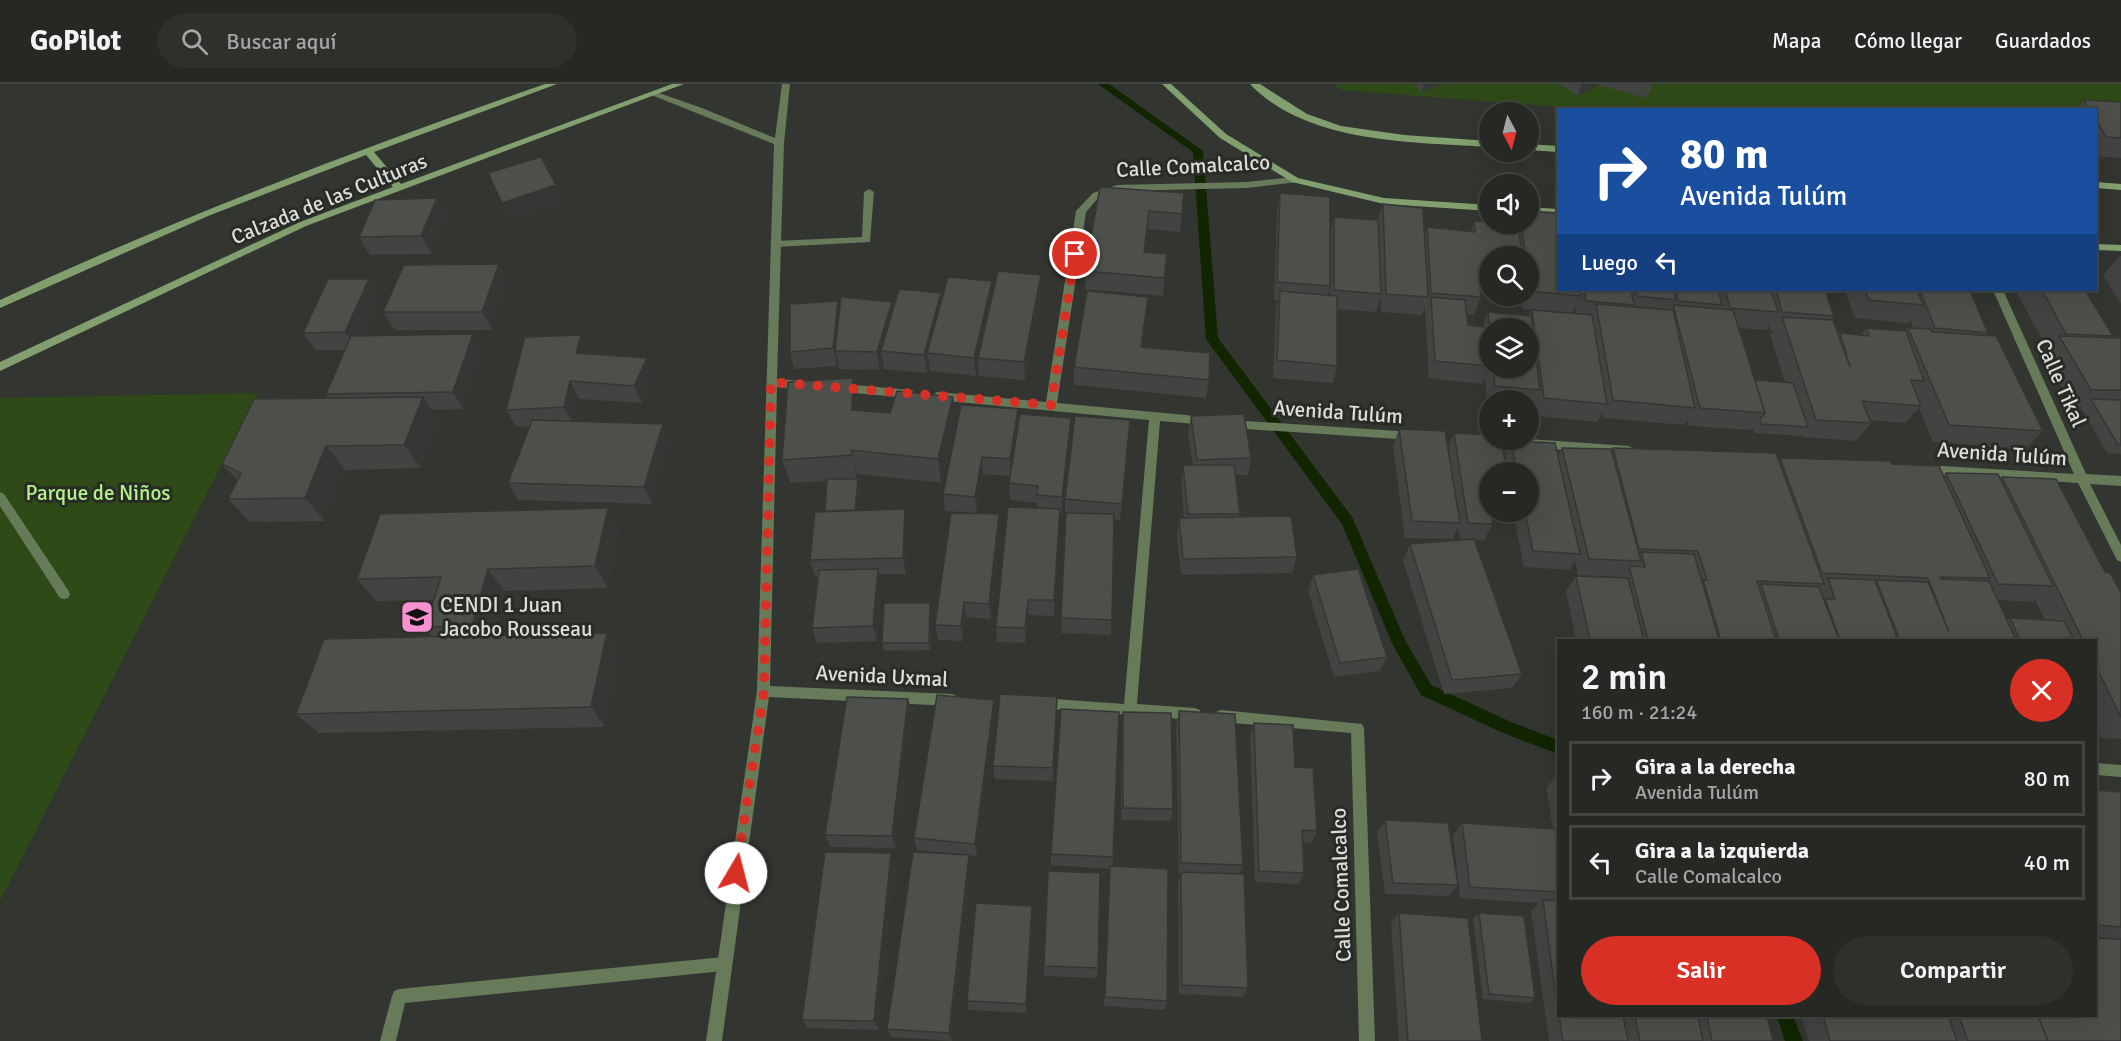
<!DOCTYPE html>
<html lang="es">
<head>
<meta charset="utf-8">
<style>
  body { margin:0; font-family:Signika,sans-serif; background:#2e302c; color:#f1f3f6; height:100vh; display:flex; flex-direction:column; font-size:22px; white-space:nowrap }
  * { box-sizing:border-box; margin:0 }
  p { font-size:20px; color:#a4a6a6 }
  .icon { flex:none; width:33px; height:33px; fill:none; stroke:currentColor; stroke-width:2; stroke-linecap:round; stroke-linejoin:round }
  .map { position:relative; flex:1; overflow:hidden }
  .details { position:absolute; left:1557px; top:555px; width:540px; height:378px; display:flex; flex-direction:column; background:#262824; border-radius:0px; box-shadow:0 6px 24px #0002,0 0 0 2px #424441 }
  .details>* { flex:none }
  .guide { position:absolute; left:1557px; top:24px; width:540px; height:183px; border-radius:0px; box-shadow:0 6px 24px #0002,0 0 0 2px #424441; background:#1a4fa0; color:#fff; overflow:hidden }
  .needle { width:39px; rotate:173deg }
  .buttons { position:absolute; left:1479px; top:18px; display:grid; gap:12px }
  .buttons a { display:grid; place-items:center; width:60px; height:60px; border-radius:50%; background:#262824; box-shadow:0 6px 24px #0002,0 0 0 2px #424441; font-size:30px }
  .pin { position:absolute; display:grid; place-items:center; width:51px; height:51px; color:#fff; margin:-26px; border:3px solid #fff; border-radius:50%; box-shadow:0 2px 6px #0007 }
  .me { position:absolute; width:66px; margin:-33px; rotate:8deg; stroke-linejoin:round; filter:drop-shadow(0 0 4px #0008) }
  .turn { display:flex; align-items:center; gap:21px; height:126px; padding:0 24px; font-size:27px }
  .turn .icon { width:78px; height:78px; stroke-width:2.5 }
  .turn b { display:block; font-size:42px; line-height:51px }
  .then { display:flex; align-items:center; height:57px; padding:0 24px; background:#0003; gap:12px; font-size:22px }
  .round { display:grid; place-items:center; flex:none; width:63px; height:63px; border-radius:32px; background:#2e302c }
  .summary { display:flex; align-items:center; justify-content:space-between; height:102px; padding:0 24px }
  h1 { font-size:36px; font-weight:600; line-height:45px }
  .action { display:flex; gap:12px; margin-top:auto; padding:12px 24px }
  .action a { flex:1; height:69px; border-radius:36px; background:#d93025; color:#fff; font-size:24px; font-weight:600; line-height:69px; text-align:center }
  .action a+a { background:#2e302c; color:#f1f3f6 }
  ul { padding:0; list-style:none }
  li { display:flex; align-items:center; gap:18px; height:75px; margin:0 12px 9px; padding:0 12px; border:3px solid #424441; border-radius:0px }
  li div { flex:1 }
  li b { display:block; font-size:22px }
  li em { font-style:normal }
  header { display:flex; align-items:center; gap:36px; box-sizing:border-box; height:84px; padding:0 30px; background:#262824; border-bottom:2px solid #424441 }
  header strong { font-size:28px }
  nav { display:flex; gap:33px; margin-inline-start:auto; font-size:21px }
  .search { width:420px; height:54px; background:#2e302c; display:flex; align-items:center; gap:15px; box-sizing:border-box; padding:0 21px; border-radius:33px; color:#a4a6a6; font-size:22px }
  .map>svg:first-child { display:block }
  .green { fill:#2e4a16 }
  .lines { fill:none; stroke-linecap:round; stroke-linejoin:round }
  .stream { fill:#102500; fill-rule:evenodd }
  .lane { fill:#677a5a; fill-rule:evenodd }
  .street { fill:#677a5a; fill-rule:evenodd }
  .secondary { fill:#82a06f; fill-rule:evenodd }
  .wall { fill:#414440; fill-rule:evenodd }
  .shaded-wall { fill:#353734 }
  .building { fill:#4c4f4a; stroke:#353734; stroke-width:1.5 }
  .route { stroke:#d93025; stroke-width:10; stroke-dasharray:0 18 }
  .labels { text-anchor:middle; stroke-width:6; stroke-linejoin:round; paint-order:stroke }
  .street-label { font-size:21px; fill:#dcdedb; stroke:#282b26 }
  .park-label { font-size:21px; fill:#b5f18b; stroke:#282b26 }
  .poi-label { font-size:21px; fill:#dcdedb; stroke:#282b26; text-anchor:start }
</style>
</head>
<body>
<header>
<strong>GoPilot</strong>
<div class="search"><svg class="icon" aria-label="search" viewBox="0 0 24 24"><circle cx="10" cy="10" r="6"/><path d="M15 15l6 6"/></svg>Buscar aquí</div>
<nav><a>Mapa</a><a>Cómo llegar</a><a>Guardados</a></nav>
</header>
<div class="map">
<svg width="2121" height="957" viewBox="0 0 2121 957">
  <rect width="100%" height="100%" fill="#323530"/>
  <path class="green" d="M1334 0H2121V64L2096 26H1600L1341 6Z
    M258 309 0 817V314Z"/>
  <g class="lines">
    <path class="stream" d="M1098 0H1109L1203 67 1218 254 1352 433 1405 556 1431 601 1511 638 1558 656V670L1501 648 1421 611 1392 559 1342 440 1206 255 1193 68Z
      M1777 932H1793L1803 957H1785Z"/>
    <path class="lane" d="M869 105 874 108 870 158 775 163 770 160 775 157 862 153 864 108Z
      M0 408 4 410 68 506 70 510 68 514 64 515 60 514 0 422Z
      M723 873 728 875 730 880 728 885 723 887 405 919 396 957H380L392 912 394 907 399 905Z"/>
    <path class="street" d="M782 0H790L784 59 777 295 803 297 808 301 803 305 777 303 770 602 952 610 957 612 958 616 957 620 952 622 769 613 722 957H706L757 607 774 60 649 10 650 8H656L702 24 775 54Z
      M1295 93 1300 96 1298 98 1246 104 1118 107 1099 113 1086 128 1057 319 1207 333 1213 337 1207 341 1160 337 1137 620 1195 624 1200 626 1202 630 1200 634 1195 636 1037 624 1036 620 1037 616 1042 614 1124 620 1149 336 937 316 932 312 937 308 1046 318 1076 127 1093 109 1117 101 1246 98Z
      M1993 206H2003L2086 390 2121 392V402L2090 400 2121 461V478L2117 476 2078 399 1925 389 1919 385 1925 381 2074 390Z
      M842 300 911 306 916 310 911 314 842 308 837 304Z
      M1230 336 1413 348 1419 352 1413 356 1230 344 1224 340Z
      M1487 353H1490V356L1528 355 1629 362 1635 366 1629 370 1487 361 1481 357Z
      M1221 626 1362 640 1364 644 1375 957H1359L1351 649 1221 638 1216 636 1214 632 1216 628Z
      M2096 679 2121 681V693L2096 691Z"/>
    <path class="secondary" d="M545 0H557L374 68 401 100 672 0H684L306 142 0 287V278L300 138 393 103 366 71 208 132 0 224V216C178 133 360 65 545 0Z
      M1162 0H1171L1226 50 1298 94 1384 114 1490 121V127L1384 120 1292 98 1220 54Z
      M1250 0H1260L1307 30 1341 42 1404 51 1490 57V63C1413 58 1307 60 1250 0Z
      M1528 60 1558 62V68L1528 66Z
      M2096 98 2121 100V106L2096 104Z
      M1528 123 1558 125V131L1528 129Z
      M2096 160 2121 161V167L2096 166Z"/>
  </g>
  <path class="wall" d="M1413 0H1443L1422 8Z
    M1559 0H1653L1646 14 1598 1 1578 12Z
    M2084 16 2121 18V74L2096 72V26H2076Z
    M1100 103 1184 109 1180 148 1148 145 1145 168 1167 170 1163 212 1085 205V187Z
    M1280 109 1330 202 1328 211H1330V151L1334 133 1378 136 1383 120 1424 152 1427 143 1471 147 1474 137 1490 140H1528L1558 206H1825L1834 232 1831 236 1839 251 1840 249 1861 251 1866 244 1905 247 1908 244H1913L1911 236 1908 239 1855 234 1845 206H1970L1988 249 1985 252 2043 347 2025 365 1933 358 1919 324 1905 339 1869 336 1871 339 1856 357 1802 353V351L1801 352 1755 349 1753 344 1752 346 1689 342 1687 336 1684 341 1603 334 1602 329 1597 338 1535 332 1534 320 1532 323H1528V316H1490V319H1487L1485 293 1482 300 1429 294 1425 224 1422 231 1381 228 1380 213 1376 228 1337 225V282L1333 299 1273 294 1276 225 1278 216H1274L1277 127ZM1490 172H1528V212H1520L1522 225 1531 226 1529 231 1488 228 1482 243 1468 241 1467 231H1474L1481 213 1480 202 1490 203ZM1575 223 1576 229H1572ZM1769 241 1770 246H1773L1770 251 1785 298 1755 296 1739 244 1766 246ZM1490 244 1528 284H1490Z
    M437 114 447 132 432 170 370 171 359 153Z
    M2120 172H2121V220L2103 191Z
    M499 180 508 198 492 246H395L383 228Z
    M1041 191 1042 209 1025 296 979 292 978 281 976 292 930 287 929 280 927 289 884 285 883 277 880 286 839 285 838 277 837 282 794 285 790 268 838 217 840 226 892 218 893 226 941 209 942 216 992 197 993 209Z
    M369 195 381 213 364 252 483 268 463 325 431 326 439 337 421 384 345 386 325 437 250 438 228 415 237 396 222 380 329 314 326 310 345 266H316L303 249Z
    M2015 206H2085L2113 252 2111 253 2121 254V370L2107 369 2081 324 2082 323H2073L2042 270 2047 264Z
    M1146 231 1142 263 1209 296 1206 314 1074 301V283Z
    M581 251 589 268V270L654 292 642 319 579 315 574 337 663 340 670 357 652 420 518 416 508 399 530 342 516 343 506 326Z
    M953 313 956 337 941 399 857 390V395L860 404 858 426 908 441 906 490H879L881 501 877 557 817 559 812 544 818 492H815L810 476 825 427 827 397 790 399 782 376 859 318 858 326 890 329Z
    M1191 332 1251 374 1248 391H1235L1240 430 1239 433 1297 473 1292 489 1181 491 1177 451 1179 434H1184L1181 398 1183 381H1193L1188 349Z
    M1071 334V351L1062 430H1060L1054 532 1028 531 1025 559 997 558 996 543 1037 424V419L1010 416 1009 399 1010 392 983 390 977 429 945 427 943 410 1019 336Z
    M1130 336 1120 436H1114L1111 551 1061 549 1066 432 1065 431V415Z
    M1399 345 1448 365 1454 349 1504 371 1511 357 1558 372 1562 364 1611 366 1613 364 1779 376 1780 374 1892 380 1943 391 1946 389 2000 395 2002 393 2105 488 2121 509V655L2101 654 2096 642V556H1576L1566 507 1576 492 1621 493 1578 491 1575 477 1570 486 1524 483 1513 428H1528V388H1490V418L1493 440 1484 456H1475L1522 590 1512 604 1444 610 1403 476 1410 460 1469 456 1460 455 1458 443 1453 455 1405 454 1393 362ZM1998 516 2033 518 2035 516 2045 536 2010 534 2007 536Z
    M608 424 620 447 608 504 504 507 492 552 620 570 605 643 319 649 296 630 433 553 425 543 434 516 376 517 357 495Z
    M1000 447 991 535 966 533 963 557 938 556 935 541Z
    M1313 491 1387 573 1380 587 1334 593 1308 507Z
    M932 527 930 566 884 567 882 559Z
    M1057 613 1053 697 995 695 993 682Z
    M908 615 912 629 896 764 830 763 825 751Z
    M994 616 996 630 977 772 917 766 914 754Z
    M1179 627 1243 781 1239 790 1248 904 1243 913 1179 910 1178 799 1181 790H1179L1176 641Z
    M1123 628 1173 725 1171 737 1121 736 1122 642Z
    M1254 639 1295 683 1317 747 1312 759 1303 758 1304 789 1299 800 1255 798 1250 653Z
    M1557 691H1558V816L1557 817 1558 932H1767L1773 957H1549L1531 827 1539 819 1460 814 1453 752 1462 739 1553 745 1546 704Z
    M2096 706 2121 708V957H1809L1801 932H2096L2109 855V854L2096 853Z
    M1385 736 1458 801 1448 812 1385 810 1377 748Z
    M891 769 895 781 879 946 808 944 802 936Z
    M1051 770 1113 773V782L1167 917 1165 926 1104 922 1110 785 1051 781Z
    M971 783 952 957 891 953 887 945Z
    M1399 829 1482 957H1399L1391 839Z
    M1479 829 1535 914 1529 919 1483 915 1473 835Z
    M1033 833 1026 929 969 926 967 917Z
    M1044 882 1098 884 1097 894 1044 892Z"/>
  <path class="shaded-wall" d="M1424 0H1443L1422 8Z
    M1582 0H1599L1598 1 1578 12Z
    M556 101 564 119 511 137 502 119Z
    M437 114 447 132 432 170 421 152Z
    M1149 127 1148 145 1143 186 1144 168Z
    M499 180 508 198 492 246 482 228Z
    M1041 191 1042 209 1025 296 1024 278Z
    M369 195 381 213 358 266 345 248Z
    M992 197 993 215 978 274V281L976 292 974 274Z
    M941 209 943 227 927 269 929 280 927 289 924 271Z
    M838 217 842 235 835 267 838 277 837 282 833 264Z
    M892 218 894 236 881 267 883 277 880 286 877 268Z
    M473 250 483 268 463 325 453 308Z
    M581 251 589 268 585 287 576 269Z
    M647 274 654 292 642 319 634 302Z
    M853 294 859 318 858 350 852 326Z
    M570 297 579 315 573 340 564 323Z
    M423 313 439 337 421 384 404 361Z
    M953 313 956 337 941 399 938 375Z
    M1018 325 1019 342 1011 392 1010 375Z
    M1071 334V351L1062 430V413Z
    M663 340 670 357 652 420 644 403Z
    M326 362 345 386 325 437 305 414Z
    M851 366 857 390V395L852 371Z
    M982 373 983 390 977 429 975 413Z
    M858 395 860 404 857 437 855 428Z
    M608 424 620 447 608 504 595 482Z
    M905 425 908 441 906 490 903 474Z
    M1060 425V441L1054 532V516Z
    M999 430 1000 447 991 535 989 520Z
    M488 485 504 507 488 563 472 542Z
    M878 485 881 501 877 557 873 542Z
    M1028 516V531L1025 559V544Z
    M964 518 966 533 963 557 961 542Z
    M930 519 932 527 930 566 929 559Z
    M607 549 620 570 605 643 591 623Z
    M1057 613V627L1053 697V684Z
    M908 615 912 629 896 764 892 752Z
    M994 616 996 630 977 772 975 760Z
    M891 769 895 781 879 946 874 937Z
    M969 771 971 783 952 957 949 949Z
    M1032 822 1033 833 1026 929V920Z"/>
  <path class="building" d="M2084 16 2121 18V54L2106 53 2096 36V26H2089Z
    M541 73 556 101 502 119 488 89Z
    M1100 103 1184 109 1182 130 1149 127 1144 168 1167 170 1164 194 1085 187Z
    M1280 109 1330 113V202L1277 198Z
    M437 114 421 152 359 153 375 116Z
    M1383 120 1423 124 1428 213 1386 210Z
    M1528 127 1558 129V206H1580L1581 212 1530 207 1528 196V172H1526L1521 140H1528Z
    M1334 133 1378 136 1381 210 1334 206Z
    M1474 137 1490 138V140H1518L1522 172H1490V184L1478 183 1481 213 1431 209 1427 143 1475 148Z
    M499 180 482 228H383L404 181Z
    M998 187 1041 191 1024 278 978 274Z
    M948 193 992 197 974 274 927 269Z
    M328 195H369L345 248 303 249Z
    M899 205 941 209 924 271 881 267Z
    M1584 206H1631L1634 221 1586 217Z
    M1635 206H1673L1676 216 1637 212Z
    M1676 206H1718L1722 221 1678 217Z
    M1725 206H1771L1778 228 1730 224Z
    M1776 206H1825L1834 232 1782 228Z
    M1865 206H1917L1923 221 1869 216Z
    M1920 206H1970L1988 249 1935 244Z
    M2042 206H2085L2113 252 2066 250Z
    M1087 207 1148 213 1141 263 1210 269 1209 296 1074 283Z
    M1280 207 1337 212V282L1277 276Z
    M841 213 892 218 877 268 835 267Z
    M1431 213 1465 216 1468 241 1485 243 1490 282 1435 277Z
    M838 217 833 264 790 268V220Z
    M1596 220 1673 226 1695 324 1613 316Z
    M1673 221 1733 226 1765 329 1700 324Z
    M1532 226 1592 231 1607 320 1544 314Z
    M1488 228 1531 232 1540 306 1495 302 1493 284H1528V244H1490V248Z
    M1782 233 1833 236 1850 283 1840 249 1869 252 1866 244 1906 247 1924 297 1911 296 1921 322 1862 317 1871 339 1816 336Z
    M1908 244 1931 245 1932 248 1996 252 2043 347 1949 341Z
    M473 250 453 308 326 310 351 252Z
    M581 251 576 269 647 274 634 302 570 297 564 323 506 326 525 253Z
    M2059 252 2121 254V306H2091Z
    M853 294 852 326 890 329 897 307 953 313 938 375 851 366 852 371 782 376 788 298Z
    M1755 296 1793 299 1808 343 1761 340 1760 335 1765 329Z
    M423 313 404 361 326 362 305 414 228 415 241 389 222 380 254 315Z
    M2091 315 2121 316V361H2118Z
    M961 321 1018 325 1010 375 982 373 975 413 943 410Z
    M1020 330 1071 334 1062 413 1037 411 1038 402 1009 399Z
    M1244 330 1251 374 1197 376 1191 332Z
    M1075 332 1130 336 1122 420 1065 415Z
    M532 336 663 340 644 403 508 399Z
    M1399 345 1445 347 1460 439 1412 437Z
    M1454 349 1490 351V356H1501L1507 388H1490V401H1486L1490 420V428H1491L1493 440 1468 439Z
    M1511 357 1555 359 1580 470 1533 467 1525 428H1528V388H1517Z
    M1562 364 1611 365 1641 477 1589 475Z
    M1613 364 1776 369 1824 500 1757 497 1776 556H1721L1703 496H1707L1698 467 1639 465Z
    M1780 374 1890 377 1892 380 1939 382 1990 494 1940 493 1941 495 1989 497 2016 556H1900L1876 496 1928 498 1949 548 1928 494 1822 489Z
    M1183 381H1234L1240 430H1188Z
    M1946 389 1998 390 2053 502 1998 500Z
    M2002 393 2056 395 2105 488 2110 489 2121 509V633L2096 582V556H2083Z
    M827 395H858L855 426 825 427Z
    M1008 423 1060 425 1054 516H1028L1025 544 996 543Z
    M608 424 595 482 488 485 472 542 425 543 441 493 357 495 380 430Z
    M905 425 903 474 810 476 815 428Z
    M951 429 999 430 989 520 964 518 961 542 935 541Z
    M1066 429 1114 430 1112 536 1061 534Z
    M1291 432 1297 473 1183 475 1179 434Z
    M1474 455 1522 590 1452 596 1410 460Z
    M1641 468 1694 470 1719 556H1648L1629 482 1645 483Z
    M878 485 873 542 812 544 819 486Z
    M1358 485 1387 573 1340 579 1313 491Z
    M1576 492 1628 494 1644 556H1590Z
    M1828 494 1875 496 1898 556H1840L1825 515H1835Z
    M1761 500 1819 503 1839 556H1779Z
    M884 519H930L929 559H882Z
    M2010 534 2064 537 2074 556H2020Z
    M607 549 591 623 296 630 324 555Z
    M1000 610 1057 613 1053 684 993 682Z
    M937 611 994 616 975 760 914 754Z
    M847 613 908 615 892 752 825 751Z
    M1061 625 1119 628 1113 773 1051 770Z
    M1179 627 1235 630 1243 781 1181 779Z
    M1123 628 1171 629 1173 725 1123 724Z
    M1254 639 1293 641 1295 683 1313 684 1317 747 1302 746 1304 789 1259 787Z
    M2096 706 2121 708V843L2096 841Z
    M1385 736 1448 739 1458 801 1393 799Z
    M1462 739 1555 745 1558 766V808L1470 803Z
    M825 768 891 769 874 937 802 936Z
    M913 768 969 771 949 949 887 945Z
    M1110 782 1168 785 1167 917 1105 913Z
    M1048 787 1100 789 1098 884 1044 882Z
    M1181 788 1244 790 1248 904 1182 901Z
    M1543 816 1558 817V929Z
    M976 819 1032 822 1026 920 967 917Z
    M1399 829 1468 834 1482 957H1408Z
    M1479 829 1524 832 1535 914 1489 910Z
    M2096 854 2121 855V957H2048L2038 932H2096Z
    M1559 932H1623L1628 957H1563Z
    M1635 932H1698L1703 957H1640Z
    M1707 932H1767L1773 957H1712Z
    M1823 932H1948L1957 957H1830Z
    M1959 932H2038L2048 957H1968Z"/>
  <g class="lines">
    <path class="route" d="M736 789 764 607 771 298 1051 321 1075 170"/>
  </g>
  <defs>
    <g id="school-square" transform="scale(1.725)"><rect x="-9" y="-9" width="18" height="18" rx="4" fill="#f690cf" stroke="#282b26"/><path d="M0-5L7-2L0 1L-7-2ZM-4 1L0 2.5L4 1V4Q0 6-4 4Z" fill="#111"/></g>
  </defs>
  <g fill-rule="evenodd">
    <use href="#school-square" x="417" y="533"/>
  </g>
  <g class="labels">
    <g class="street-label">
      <text transform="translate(1193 82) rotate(-3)" y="7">Calle Comalcalco</text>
      <text transform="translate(329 115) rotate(-22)" y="7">Calzada de las Culturas</text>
      <text transform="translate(2061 299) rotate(66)" y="7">Calle Tikal</text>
      <text transform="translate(1338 328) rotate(4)" y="7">Avenida Tulúm</text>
      <text transform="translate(2002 370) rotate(4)" y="7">Avenida Tulúm</text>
      <text transform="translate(882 592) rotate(3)" y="7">Avenida Uxmal</text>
      <text transform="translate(1341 801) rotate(-92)" y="7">Calle Comalcalco</text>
    </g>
    <g class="park-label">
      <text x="98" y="416">Parque de Niños</text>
    </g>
    <g class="poi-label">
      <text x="440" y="528">CENDI 1 Juan<tspan x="440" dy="24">Jacobo Rousseau</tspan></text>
    </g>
  </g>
</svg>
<div class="buttons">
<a><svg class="needle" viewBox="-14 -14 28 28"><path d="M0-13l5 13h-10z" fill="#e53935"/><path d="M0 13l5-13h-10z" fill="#a4a6a6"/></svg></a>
<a><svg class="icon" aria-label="sound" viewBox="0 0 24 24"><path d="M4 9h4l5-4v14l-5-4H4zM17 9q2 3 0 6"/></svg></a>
<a><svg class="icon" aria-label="search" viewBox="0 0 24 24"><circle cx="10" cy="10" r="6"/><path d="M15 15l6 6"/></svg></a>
<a><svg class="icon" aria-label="layers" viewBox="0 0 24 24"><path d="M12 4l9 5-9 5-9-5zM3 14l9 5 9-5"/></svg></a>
<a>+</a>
<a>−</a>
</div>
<div class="pin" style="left:1075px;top:170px;background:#d93025"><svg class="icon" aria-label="arrive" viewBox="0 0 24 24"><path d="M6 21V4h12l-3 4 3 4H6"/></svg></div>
<svg class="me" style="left:736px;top:789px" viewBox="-20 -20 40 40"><circle r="19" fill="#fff"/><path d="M0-13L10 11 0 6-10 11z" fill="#d93025"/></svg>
<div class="guide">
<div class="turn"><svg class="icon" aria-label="right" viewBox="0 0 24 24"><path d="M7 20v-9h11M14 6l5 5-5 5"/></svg><div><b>80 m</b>Avenida Tulúm</div></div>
<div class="then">Luego<svg class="icon" aria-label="left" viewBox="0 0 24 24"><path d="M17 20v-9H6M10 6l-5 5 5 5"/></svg></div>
</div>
<section class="details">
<div class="summary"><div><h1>2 min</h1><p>160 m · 21:24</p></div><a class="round" style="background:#d93025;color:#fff"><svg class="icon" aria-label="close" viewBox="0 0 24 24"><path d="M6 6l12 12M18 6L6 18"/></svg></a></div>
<ul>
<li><svg class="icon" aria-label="right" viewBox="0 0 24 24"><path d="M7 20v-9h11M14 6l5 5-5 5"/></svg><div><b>Gira a la derecha</b><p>Avenida Tulúm</p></div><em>80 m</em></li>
<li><svg class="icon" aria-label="left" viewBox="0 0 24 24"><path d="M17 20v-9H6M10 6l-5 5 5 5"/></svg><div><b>Gira a la izquierda</b><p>Calle Comalcalco</p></div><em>40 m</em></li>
</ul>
<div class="action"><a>Salir</a><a>Compartir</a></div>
</section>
</div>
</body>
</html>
